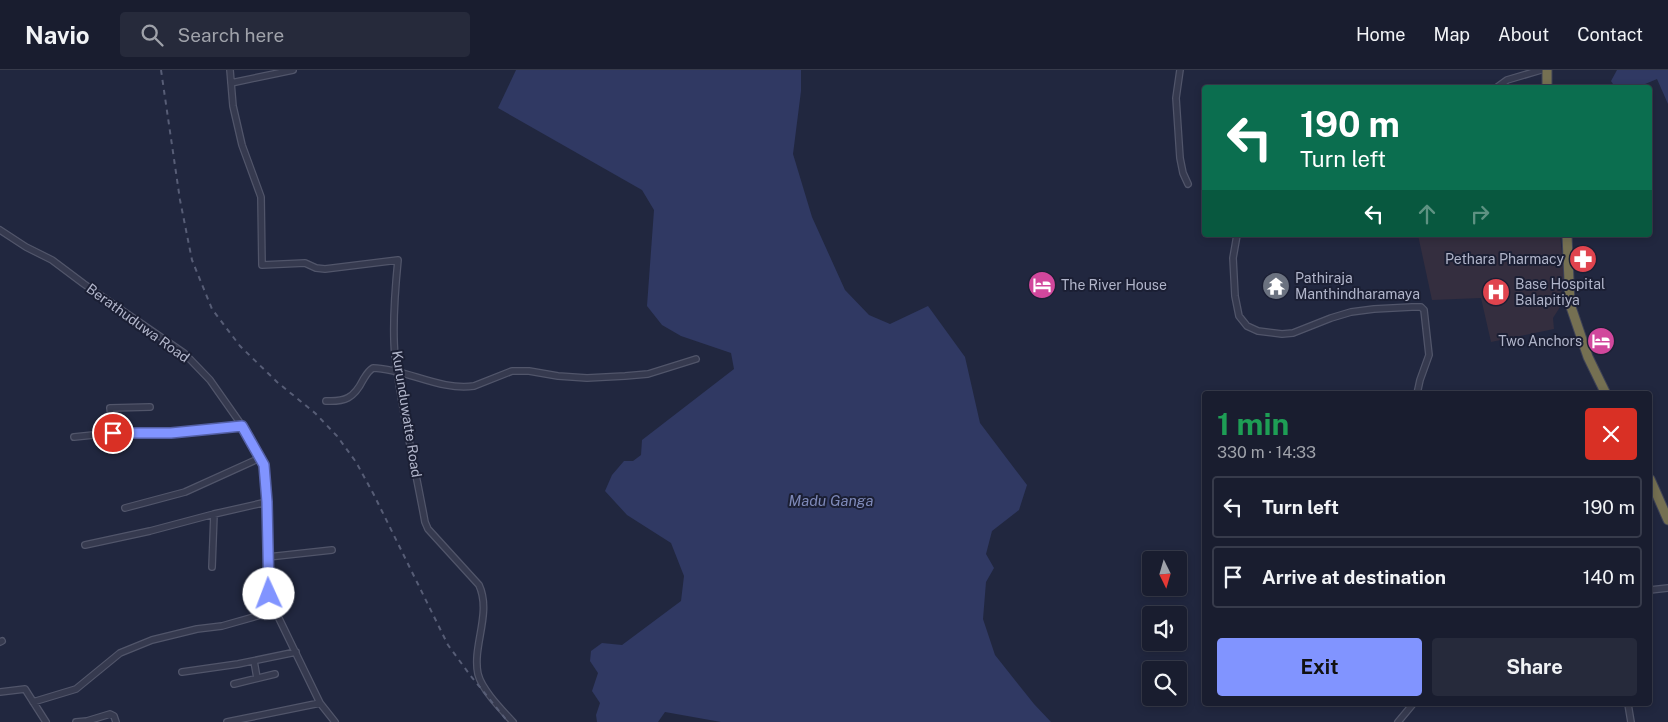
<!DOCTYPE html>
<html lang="en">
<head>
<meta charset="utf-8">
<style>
  body { margin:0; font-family:"Public Sans",sans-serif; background:#262a3b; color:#f1f3f6; height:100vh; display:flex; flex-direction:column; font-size:19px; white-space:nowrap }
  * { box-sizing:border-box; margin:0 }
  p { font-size:16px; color:#9fa2aa }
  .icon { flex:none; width:28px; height:28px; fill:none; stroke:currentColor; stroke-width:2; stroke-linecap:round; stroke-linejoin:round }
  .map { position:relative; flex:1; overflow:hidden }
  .drawer { position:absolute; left:1202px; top:321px; width:450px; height:315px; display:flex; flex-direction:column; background:#191d2f; border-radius:5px; box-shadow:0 2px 8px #0003,0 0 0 1px #373b4b }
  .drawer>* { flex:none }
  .banner { position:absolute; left:1202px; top:15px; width:450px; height:152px; border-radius:5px; box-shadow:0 2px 8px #0003,0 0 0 1px #373b4b; background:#0b6e4f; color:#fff; overflow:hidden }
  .needle { width:32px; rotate:175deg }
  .tools { position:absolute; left:1142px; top:481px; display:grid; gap:10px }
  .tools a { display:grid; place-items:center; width:45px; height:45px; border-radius:5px; background:#191d2f; box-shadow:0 2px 8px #0003,0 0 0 1px #373b4b; font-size:25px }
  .pin { position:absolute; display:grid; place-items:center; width:42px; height:42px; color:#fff; margin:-21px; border:2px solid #fff; border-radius:50%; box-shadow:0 1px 5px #0007 }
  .me { position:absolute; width:55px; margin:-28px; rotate:358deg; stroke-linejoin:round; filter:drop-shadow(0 0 4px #0008) }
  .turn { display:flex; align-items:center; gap:18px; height:105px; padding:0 15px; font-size:22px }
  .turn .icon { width:65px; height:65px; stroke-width:2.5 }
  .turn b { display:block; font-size:35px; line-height:42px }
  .lanes { display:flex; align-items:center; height:48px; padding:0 15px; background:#0003; justify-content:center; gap:25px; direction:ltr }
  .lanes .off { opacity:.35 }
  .round { display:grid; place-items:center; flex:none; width:52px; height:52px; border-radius:5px; background:#262a3b }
  .overview { display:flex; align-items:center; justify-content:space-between; height:85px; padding:0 15px }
  h1 { font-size:30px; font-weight:700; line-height:38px; color:#1e9e55 }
  .cta { display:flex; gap:10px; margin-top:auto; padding:10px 15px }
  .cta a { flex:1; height:58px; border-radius:5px; background:#8194ff; color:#111; font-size:20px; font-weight:700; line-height:58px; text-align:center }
  .cta a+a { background:#262a3b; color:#f1f3f6 }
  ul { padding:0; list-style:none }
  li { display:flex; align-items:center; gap:15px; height:62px; margin:0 10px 8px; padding:0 5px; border:2px solid #373b4b; border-radius:5px }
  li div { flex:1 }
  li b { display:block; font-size:19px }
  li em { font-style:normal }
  header { display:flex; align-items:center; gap:30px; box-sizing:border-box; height:70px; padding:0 25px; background:#191d2f; border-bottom:1px solid #373b4b }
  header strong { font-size:24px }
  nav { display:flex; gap:28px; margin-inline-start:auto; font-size:18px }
  .search { width:350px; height:45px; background:#262a3b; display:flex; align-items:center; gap:12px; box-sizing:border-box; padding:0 18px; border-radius:5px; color:#9fa2aa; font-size:19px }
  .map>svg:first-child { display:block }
  .medical { fill:#342e3f }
  .water { fill:#303963 }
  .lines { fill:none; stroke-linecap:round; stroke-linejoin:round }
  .minor-casing { stroke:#51556a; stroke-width:8 }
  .highway-casing { stroke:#3e4257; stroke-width:11 }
  .minor { stroke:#363a4f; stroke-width:5.5 }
  .highway { stroke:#757052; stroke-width:9 }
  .rail { stroke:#575d76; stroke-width:2; stroke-dasharray:5 5; stroke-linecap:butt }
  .route-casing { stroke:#5460a6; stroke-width:12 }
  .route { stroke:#8194ff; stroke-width:9 }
  .labels { text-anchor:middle; stroke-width:4; stroke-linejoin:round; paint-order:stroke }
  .poi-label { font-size:14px; fill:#b1b5ca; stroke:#1b1f34; text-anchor:start }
  .street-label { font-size:14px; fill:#b1b5ca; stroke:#1b1f34 }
  .water-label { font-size:15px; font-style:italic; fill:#7e89b8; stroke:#1b1f34 }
</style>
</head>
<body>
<header>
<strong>Navio</strong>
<div class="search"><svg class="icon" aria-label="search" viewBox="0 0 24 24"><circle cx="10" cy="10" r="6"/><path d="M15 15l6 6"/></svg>Search here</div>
<nav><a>Home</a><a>Map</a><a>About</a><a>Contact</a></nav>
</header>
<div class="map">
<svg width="1668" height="652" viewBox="0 0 1668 652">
  <rect width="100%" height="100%" fill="#21273f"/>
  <path class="medical" d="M1418 165H1560L1564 200 1560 237 1553 248 1554 259 1491 272 1481 228 1432 230Z"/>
  <path class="water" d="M516 0H801V21L793 84 812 147 845 220 869 245 890 254 928 236 965 287 980 353 1027 415 1019 440 992 461 986 484 994 498 986 512 983 549 995 585 1034 634 1051 652H721L665 642 658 652H597L596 645 600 633 592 621 598 603 590 591 591 581 602 573 622 575 681 531 684 506 671 473 627 445 605 421 612 405 624 391H633L641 385 642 370 734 299 731 283 681 266 662 255 647 236 654 140 642 120 498 38Z
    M1617 0H1668V34L1657 9 1638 17H1615L1611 11Z"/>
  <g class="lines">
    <g class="minor-casing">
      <path id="minor" d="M230 0 233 36 242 75 261 127 262 195 305 193 316 198 325 199 398 190C395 220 392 256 395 286 402 342 415 397 425 452L428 459 479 515C492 543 472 576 478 604 482 620 502 640 513 652
        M1180 0 1176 28 1180 88 1183 103 1188 114
        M231 13 293 0
        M1496 18 1507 10 1541 0
        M0 160 26 177 52 190 84 214 184 283 210 310 243 357 264 395 269 472 268 514 271 532 320 633 335 652
        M1237 165 1233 188 1235 226 1239 246 1247 256 1258 261 1282 264 1293 263 1331 248 1351 242 1374 239 1412 237H1421L1424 240 1429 285 1420 310 1417 324
        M326 331C345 332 354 328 363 310 366 305 368 301 373 298 407 299 440 321 474 316L512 301H529L558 306 587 308 625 306 648 304 696 289
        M113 363 110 338 150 337
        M74 367 113 363H171L242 356
        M125 438 185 422 260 388
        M85 475 150 461 214 444 267 432
        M268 487 332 480
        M212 497 214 444
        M1650 520 1668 518
        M0 572 2 571
        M254 591 257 608
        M182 602 238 594 296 582
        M234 614 275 604
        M0 622 25 619 46 652
        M33 632 76 619 120 583 152 570 197 559 222 556 275 541
        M1628 634 1631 652
        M76 652 87 651 110 644 114 646 116 652
        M227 652 320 633
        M1398 652 1413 634"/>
    </g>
    <g class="highway-casing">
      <path id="highway" d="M1547 18V0
        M1567 165 1570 234 1588 287 1606 324
        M1650 409 1668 450"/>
    </g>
    <use href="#minor" class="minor"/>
    <use href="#highway" class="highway"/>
    <path class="rail" d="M161 0 180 130 192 190 212 239 240 276 277 312 315 343 337 366 356 392 374 425 448 575 470 605 508 652"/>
  </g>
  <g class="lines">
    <g class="route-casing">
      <path id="route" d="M113 363H171L242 356 264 395 267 432 269 524"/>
    </g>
    <use href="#route" class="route"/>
  </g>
  <defs>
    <g id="pharmacy-disc" transform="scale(1.4375)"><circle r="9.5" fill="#e0444e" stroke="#1b1f34"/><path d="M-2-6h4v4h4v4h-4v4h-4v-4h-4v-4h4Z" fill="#fff"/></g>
    <g id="hotel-disc" transform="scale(1.4375)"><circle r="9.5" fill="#d1479c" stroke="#1b1f34"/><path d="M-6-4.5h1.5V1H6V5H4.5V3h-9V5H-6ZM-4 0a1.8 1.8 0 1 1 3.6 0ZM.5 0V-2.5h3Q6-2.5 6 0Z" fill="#fff"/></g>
    <g id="temple-disc" transform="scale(1.4375)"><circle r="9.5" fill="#6b7280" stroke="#1b1f34"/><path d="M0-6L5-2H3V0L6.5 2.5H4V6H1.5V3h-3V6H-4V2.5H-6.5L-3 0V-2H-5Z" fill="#fff"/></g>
    <g id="hospital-disc" transform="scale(1.4375)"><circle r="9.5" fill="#e0444e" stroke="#1b1f34"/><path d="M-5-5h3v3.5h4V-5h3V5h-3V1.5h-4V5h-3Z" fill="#fff"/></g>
  </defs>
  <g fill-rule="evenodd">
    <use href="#pharmacy-disc" x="1583" y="189"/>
    <use href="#hotel-disc" x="1042" y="215"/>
    <use href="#temple-disc" x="1276" y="216"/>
    <use href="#hospital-disc" x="1496" y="222"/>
    <use href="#hotel-disc" x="1601" y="271"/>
  </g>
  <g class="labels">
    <g class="poi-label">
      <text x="1564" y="194" text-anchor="end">Pethara Pharmacy</text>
      <text x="1295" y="213">Pathiraja<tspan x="1295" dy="16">Manthindharamaya</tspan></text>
      <text x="1515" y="219">Base Hospital<tspan x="1515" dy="16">Balapitiya</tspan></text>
      <text x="1061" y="220">The River House</text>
      <text x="1582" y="276" text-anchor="end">Two Anchors</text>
    </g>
    <g class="street-label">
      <text transform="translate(138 253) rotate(36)" y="5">Berathuduwa Road</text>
      <text transform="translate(407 344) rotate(81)" y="5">Kurunduwatte Road</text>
    </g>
    <g class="water-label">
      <text x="831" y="436">Madu Ganga</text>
    </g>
  </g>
</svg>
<div class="tools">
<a><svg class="needle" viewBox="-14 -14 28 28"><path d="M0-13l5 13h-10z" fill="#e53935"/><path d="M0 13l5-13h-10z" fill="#9fa2aa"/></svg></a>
<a><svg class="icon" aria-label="sound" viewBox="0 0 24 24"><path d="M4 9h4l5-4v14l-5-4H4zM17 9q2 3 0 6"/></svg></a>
<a><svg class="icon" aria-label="search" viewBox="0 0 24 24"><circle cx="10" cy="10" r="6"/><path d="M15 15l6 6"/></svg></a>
</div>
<div class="pin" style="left:113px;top:363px;background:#d93025"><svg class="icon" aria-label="arrive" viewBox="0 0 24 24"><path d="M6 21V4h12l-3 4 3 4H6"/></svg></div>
<svg class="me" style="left:269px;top:524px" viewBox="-20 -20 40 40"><circle r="19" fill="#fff"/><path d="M0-13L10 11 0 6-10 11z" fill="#8194ff"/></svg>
<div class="banner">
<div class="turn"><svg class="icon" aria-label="left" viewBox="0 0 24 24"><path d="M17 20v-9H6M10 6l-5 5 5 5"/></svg><div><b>190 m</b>Turn left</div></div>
<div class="lanes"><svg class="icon" aria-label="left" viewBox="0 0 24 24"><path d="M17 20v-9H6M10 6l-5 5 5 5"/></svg><svg class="icon off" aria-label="ahead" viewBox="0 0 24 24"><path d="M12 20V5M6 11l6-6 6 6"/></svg><svg class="icon off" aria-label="right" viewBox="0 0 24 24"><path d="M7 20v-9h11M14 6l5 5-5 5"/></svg></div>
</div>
<section class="drawer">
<div class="overview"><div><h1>1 min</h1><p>330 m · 14:33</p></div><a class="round" style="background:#d93025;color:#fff"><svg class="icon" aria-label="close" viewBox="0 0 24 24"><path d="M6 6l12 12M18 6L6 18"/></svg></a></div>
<ul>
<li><svg class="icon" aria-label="left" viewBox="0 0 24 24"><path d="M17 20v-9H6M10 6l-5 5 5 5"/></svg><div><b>Turn left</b></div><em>190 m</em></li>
<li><svg class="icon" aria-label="arrive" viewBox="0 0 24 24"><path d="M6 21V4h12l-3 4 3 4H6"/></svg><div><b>Arrive at destination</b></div><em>140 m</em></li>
</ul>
<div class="cta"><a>Exit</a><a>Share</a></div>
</section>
</div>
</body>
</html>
